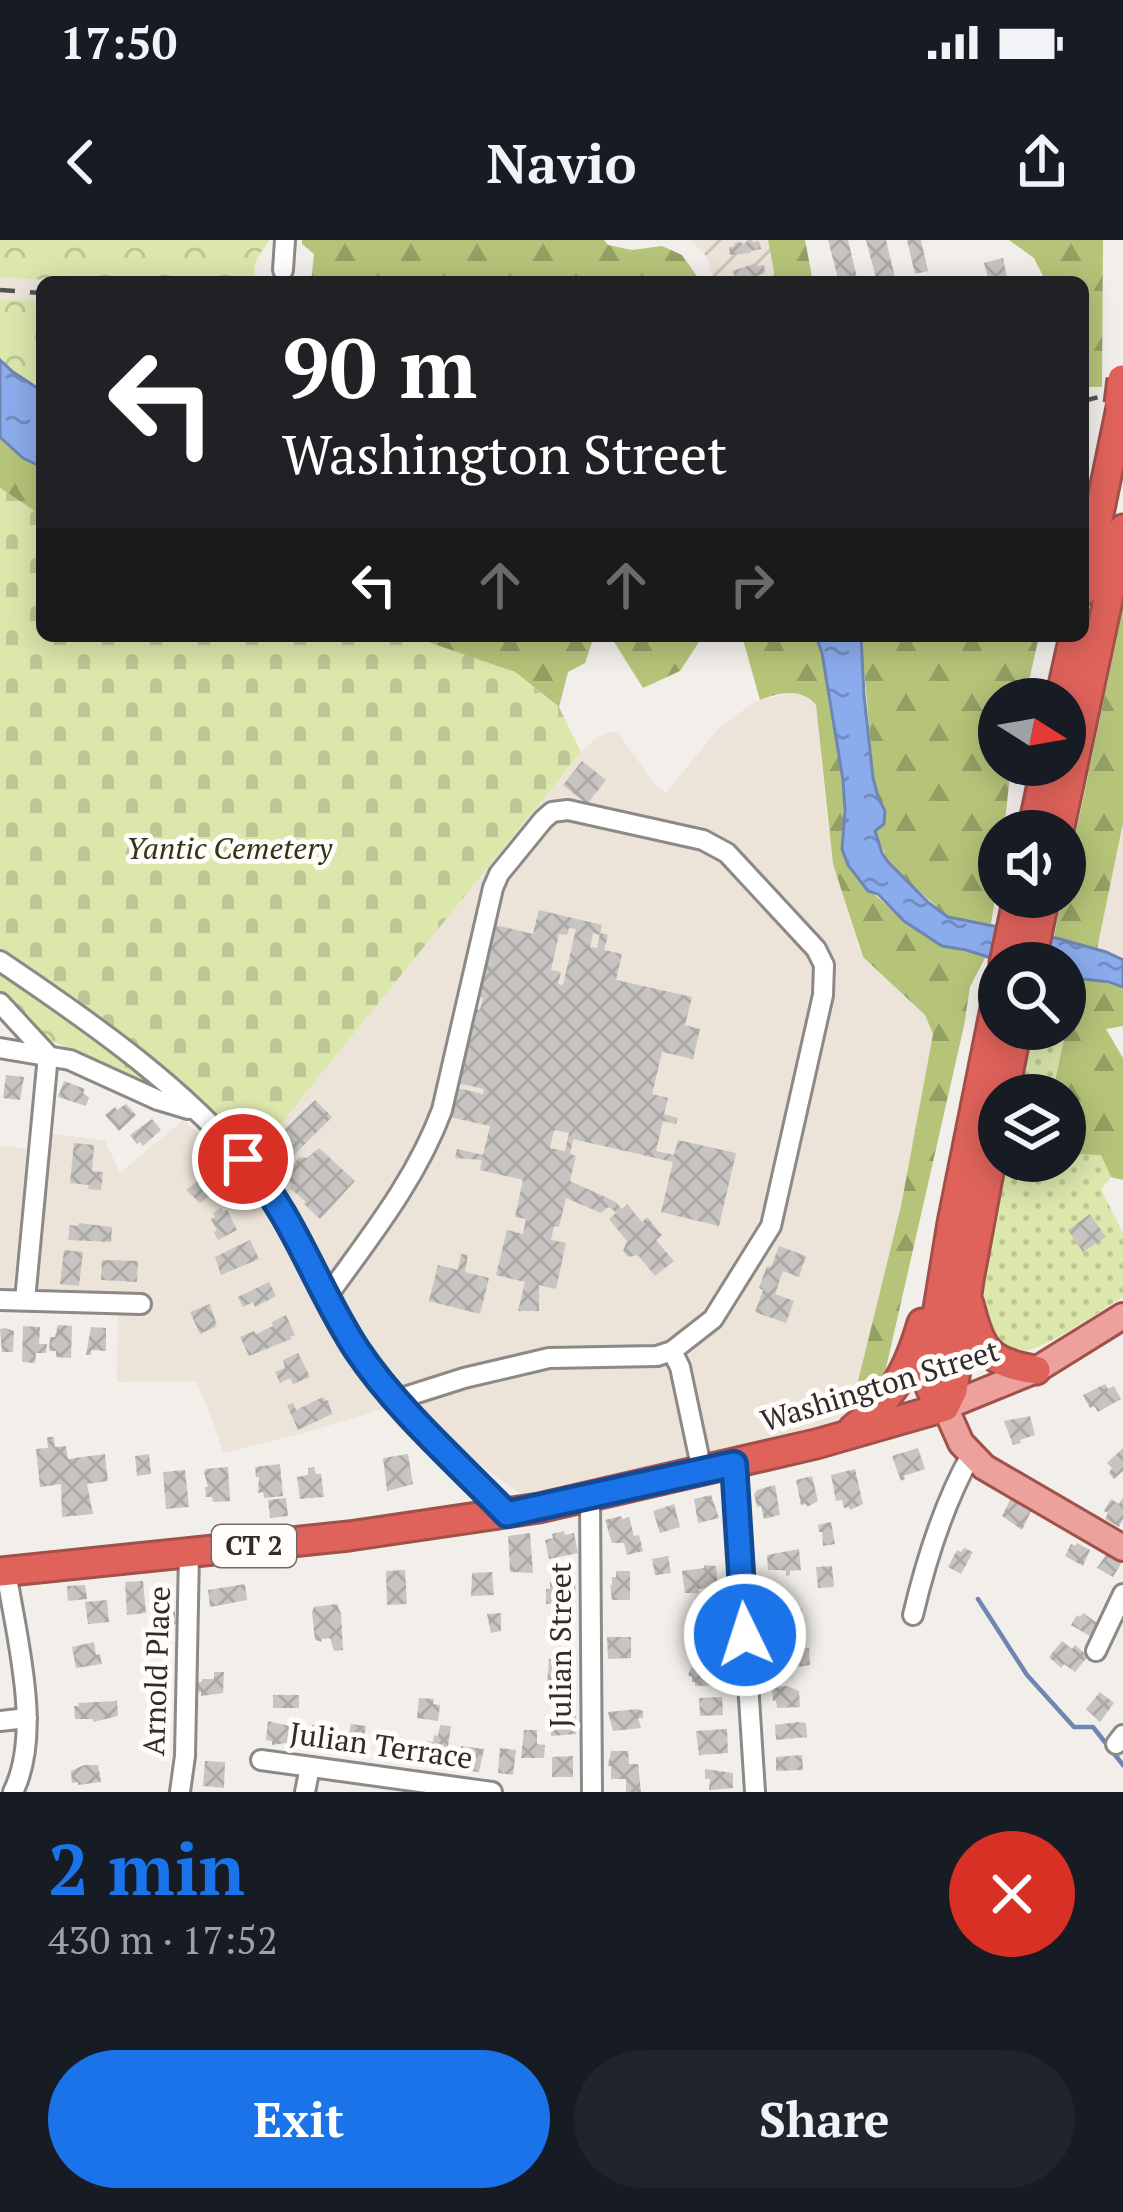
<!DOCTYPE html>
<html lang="en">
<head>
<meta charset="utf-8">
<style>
  body { margin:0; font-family:"PT Serif",serif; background:#20242c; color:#f1f3f6; height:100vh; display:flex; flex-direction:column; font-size:45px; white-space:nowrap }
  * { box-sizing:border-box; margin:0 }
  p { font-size:39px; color:#9ea1a6 }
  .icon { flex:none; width:66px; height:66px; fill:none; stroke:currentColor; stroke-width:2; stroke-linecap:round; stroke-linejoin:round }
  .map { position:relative; height:1552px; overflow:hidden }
  .side { display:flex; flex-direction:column; background:#171b24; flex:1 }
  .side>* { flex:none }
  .guide { position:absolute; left:36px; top:36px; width:1053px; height:366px; border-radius:18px; box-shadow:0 6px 30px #0003; background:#202124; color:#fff; overflow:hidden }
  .needle { width:78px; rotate:101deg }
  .buttons { position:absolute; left:978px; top:438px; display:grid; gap:24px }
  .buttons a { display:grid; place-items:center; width:108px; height:108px; border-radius:50%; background:#171b24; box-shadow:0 6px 30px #0003; font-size:60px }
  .pin { position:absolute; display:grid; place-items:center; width:102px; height:102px; color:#fff; margin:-51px; border:6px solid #fff; border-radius:50%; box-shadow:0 3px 12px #0007 }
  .me { position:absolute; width:132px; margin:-66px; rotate:356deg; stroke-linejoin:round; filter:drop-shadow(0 0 9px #0008) }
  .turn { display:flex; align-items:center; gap:42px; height:252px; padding:0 48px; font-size:54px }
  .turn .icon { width:156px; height:156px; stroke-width:2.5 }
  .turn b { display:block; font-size:84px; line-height:102px }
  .lanes { display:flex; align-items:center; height:114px; padding:0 48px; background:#0003; justify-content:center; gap:60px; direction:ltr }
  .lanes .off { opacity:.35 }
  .round { display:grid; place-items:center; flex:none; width:126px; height:126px; border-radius:63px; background:#20242c }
  .overview { display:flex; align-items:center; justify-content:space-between; height:204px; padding:0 48px }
  h1 { font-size:72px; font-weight:600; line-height:90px; color:#1a73e8 }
  .action { display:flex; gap:24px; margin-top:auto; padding:24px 48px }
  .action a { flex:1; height:138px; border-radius:72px; background:#1a73e8; color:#fff; font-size:48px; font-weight:600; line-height:138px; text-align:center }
  .action a+a { background:#20242c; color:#f1f3f6 }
  .status { display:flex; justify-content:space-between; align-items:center; height:84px; padding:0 60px; background:#171b24; direction:ltr }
  .status svg { height:33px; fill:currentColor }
  header { display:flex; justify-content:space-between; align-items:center; height:156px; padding:0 48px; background:#171b24; font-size:54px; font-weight:600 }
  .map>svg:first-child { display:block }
  .built { fill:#ece3d9 }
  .industrial { fill:url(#industrial-furrows) }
  .grass { fill:url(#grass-dots) }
  .forest { fill:url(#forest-firs) }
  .cemetery { fill:url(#cemetery-stones) }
  .park { fill:url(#park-crowns) }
  .water { fill:url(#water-ripples); stroke:#6f86b2; stroke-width:3 }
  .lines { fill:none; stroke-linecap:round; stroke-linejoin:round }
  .stream { stroke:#6f86b2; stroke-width:4.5 }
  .building { fill:url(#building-cross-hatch); fill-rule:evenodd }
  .minor-casing { stroke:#8c8986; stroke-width:24 }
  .major-casing { stroke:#a2504a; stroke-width:30 }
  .highway-casing { stroke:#a2504a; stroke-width:33 }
  .minor { stroke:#fff; stroke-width:18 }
  .major { stroke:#eca19d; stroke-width:24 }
  .highway { stroke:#e0635b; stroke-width:27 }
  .rail { stroke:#545350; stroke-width:4.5; stroke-dasharray:15 15; stroke-linecap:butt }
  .highway-bridge-casing { stroke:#a2504a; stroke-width:33; stroke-linecap:butt }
  .highway-bridge { stroke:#e0635b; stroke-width:27 }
  .route-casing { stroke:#114b97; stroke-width:30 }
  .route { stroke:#1a73e8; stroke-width:21 }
  .labels { text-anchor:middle; stroke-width:10; stroke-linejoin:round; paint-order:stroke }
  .shield { fill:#fffcf9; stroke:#6d6b69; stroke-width:3 }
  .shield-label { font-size:27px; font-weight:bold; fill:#2e2d2b }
  .park-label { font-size:30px; font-style:italic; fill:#313616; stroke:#fffcf9 }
  .street-label { font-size:30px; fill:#2e2d2b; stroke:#fffcf9 }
</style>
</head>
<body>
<div class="status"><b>17:50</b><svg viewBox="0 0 49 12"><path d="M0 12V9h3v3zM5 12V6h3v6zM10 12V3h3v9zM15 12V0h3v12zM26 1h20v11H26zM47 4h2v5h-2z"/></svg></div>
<header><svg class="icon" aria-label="back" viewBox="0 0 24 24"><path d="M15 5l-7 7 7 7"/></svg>Navio<svg class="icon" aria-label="share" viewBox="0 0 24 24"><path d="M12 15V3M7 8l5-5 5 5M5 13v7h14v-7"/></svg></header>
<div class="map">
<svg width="1123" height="1552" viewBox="0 0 1123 1552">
  <defs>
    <pattern id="industrial-furrows" width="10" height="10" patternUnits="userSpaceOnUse" patternTransform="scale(3)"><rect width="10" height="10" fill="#ece3d9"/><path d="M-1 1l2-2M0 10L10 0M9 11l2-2" fill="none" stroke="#cbc3ba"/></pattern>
    <pattern id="grass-dots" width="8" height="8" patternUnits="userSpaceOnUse" patternTransform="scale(3)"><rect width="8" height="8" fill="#dce7ac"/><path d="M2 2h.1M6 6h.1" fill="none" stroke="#bdc694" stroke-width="1.8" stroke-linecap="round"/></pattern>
    <pattern id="forest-firs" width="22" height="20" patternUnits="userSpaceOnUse" patternTransform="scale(3)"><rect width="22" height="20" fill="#b6c479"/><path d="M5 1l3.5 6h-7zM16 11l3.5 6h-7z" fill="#94a063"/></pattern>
    <pattern id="cemetery-stones" width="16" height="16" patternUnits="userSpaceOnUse" patternTransform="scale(3)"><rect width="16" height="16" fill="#dce7ac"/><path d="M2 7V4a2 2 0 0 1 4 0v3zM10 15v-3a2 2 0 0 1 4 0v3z" fill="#bdc694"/></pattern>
    <pattern id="park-crowns" width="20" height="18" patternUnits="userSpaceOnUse" patternTransform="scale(3)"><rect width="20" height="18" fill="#dce7ac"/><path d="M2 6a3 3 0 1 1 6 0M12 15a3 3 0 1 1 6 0" fill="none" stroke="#bdc694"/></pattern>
    <pattern id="water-ripples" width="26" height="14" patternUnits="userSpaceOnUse" patternTransform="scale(3)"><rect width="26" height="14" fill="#8bacec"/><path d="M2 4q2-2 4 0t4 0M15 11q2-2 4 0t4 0" fill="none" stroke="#728cbf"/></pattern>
    <pattern id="building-cross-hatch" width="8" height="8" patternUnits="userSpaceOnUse" patternTransform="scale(3)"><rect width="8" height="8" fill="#c7c4c1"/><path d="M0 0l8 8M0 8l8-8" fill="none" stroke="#aba9a6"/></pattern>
  </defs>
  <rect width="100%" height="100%" fill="#f2efeb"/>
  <path class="built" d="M0 37 40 39 75 42H42V61L0 59Z
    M790 453 808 456 816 465 828 589 859 710 863 717 925 775 933 794 901 966 852 1172 800 1195 523 1256 470 1217 420 1171 392 1139 350 1079 279 941 255 916 581 512 596 498 611 491 618 493 657 547 666 553 718 489 754 462Z
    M1123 583V720L1097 709Z
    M183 880 225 916 261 958 335 1097 385 1168 301 1194 223 1213 213 1181 196 1141 117 1142 118 1073H131L136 1057 37 1051 49 893 105 901 120 933Z
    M0 906 29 909 14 1041 11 1047 3 1050H0Z"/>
  <path class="industrial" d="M691 0H769L777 42H714L707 17Z"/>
  <path class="grass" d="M1065 737 1077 739 1052 855H1019L1033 789H1065Z
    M1065 914 1101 915 1111 937 1101 949 1123 993V1057C1092 1075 1037 1118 1002 1114 997 1107 989 1098 986 1090 971 1053 996 962 1004 921H1038V927L1050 921H1065Z"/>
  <path class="forest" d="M302 0H604L608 5 632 10 662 6 682 15 701 42H311L314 14 302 4Z
    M768 0H805L813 42H776Z
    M1009 0H1103L1102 147H1083V42H1046L1034 18Z
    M0 197 23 218 42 226V276L0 248Z
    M1123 368V583L1097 709 1054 697 1062 657H1065V645Z
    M404 396H703L680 431 643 448 611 397 594 396 585 423 568 432 559 467 515 432Z
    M742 396H816L822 413C829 456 838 500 843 543 846 568 838 605 849 626 858 643 922 698 940 705 955 710 971 712 986 716L970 747 964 786 884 1137 851 1170 901 966 933 794 925 775 863 717 833 624 816 465C801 447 779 453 760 460Z
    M861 396H1039L1025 459H999V525H1011L1004 591H999V633L991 684 947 676 889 624 875 591 884 581C883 563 875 548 873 530Z
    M1077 739 1092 740 1123 747V786L1106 789 1123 818V940L1111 937 1101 915 1065 914V855H1052Z"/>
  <path class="cemetery" d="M0 248 42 276V396H411L515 432 559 467 581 512 255 916C177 838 92 771 0 709Z"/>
  <path class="park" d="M0 0H269C260 16 250 22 256 42H75L0 37Z
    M0 59 42 61V151L12 132 0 120Z
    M0 731 108 806 161 851 43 797 0 754Z"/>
  <path class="water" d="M0 120 13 132 42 151V227L23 218 0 197Z
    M816 396H861L864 455 873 538 878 557 885 571 884 584 875 591 882 613 888 622 929 663 948 677 1060 699 1106 712 1123 720V747L1109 742 1065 737V723H1007L966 710 942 706 904 681 878 654 868 651 848 625 842 609 845 571 843 540 822 413Z"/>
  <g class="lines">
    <path class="stream" d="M978 1359 1027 1435 1074 1487H1093L1123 1525"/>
  </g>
  <path class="building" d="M752 0 753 2 759 1 761 9 750 11 751 13 730 15 729 7 735 6 734 3 741 2 742 4Z
    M828 0H848L858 42H839Z
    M866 0H886L896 42H877Z
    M907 0H921L928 31 915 34Z
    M1003 18 1008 42H989L984 23Z
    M756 23 757 26 764 25 765 33 749 39 748 36 735 39 733 31Z
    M582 521 606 540 587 564 563 545Z
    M539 670 602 685 600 695 593 693 590 707 597 708 600 693 608 695 604 710 622 714 616 740 692 757 685 785 700 789 693 819 662 812 654 846 652 854 668 858 664 874 678 878 676 884 663 881 656 911 674 915 678 900 736 913 719 986 661 972 673 922 573 899 570 914 576 916 570 941 616 962 622 969 627 964 642 982 647 977 662 995 656 1000 674 1021 655 1036 638 1015 628 1017 623 1011 627 1001 609 979 616 973 612 969 608 967 601 973 566 958 559 987 554 986 551 1000 566 1003 556 1049 539 1045V1071H518L525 1042 496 1035 507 990 523 994 526 979 515 977 523 940 480 930 482 920 455 918 457 909 483 915 490 886 450 877 457 848 483 854 484 849 457 843 474 768 480 770 483 758 478 757 495 685 533 694ZM569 688 576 689 563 745 558 744 561 732 551 730 559 694 567 695ZM554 890 569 893 565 911 550 908Z
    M6 835 24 837 20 860 3 858Z
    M64 841 85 849 83 853 89 858 86 866 58 857Z
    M315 860 332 877 293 916 276 898Z
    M126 864 136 875 119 891 105 875 115 867 117 870Z
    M152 879 161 890 143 906 140 902 137 904 130 895Z
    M74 903 94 905 92 931 103 932 101 950 88 949 89 945 70 943Z
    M319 908 355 941 320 979 304 964 306 962 290 948 292 945 283 937 300 917 307 918Z
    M207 934 218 950 200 963 186 950Z
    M221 968 223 972 227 970 237 990 218 1000 214 992 217 990 211 979 215 977 213 973Z
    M1090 974 1106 997 1083 1012 1068 990Z
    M79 983 112 987 111 1002 68 1000 70 985 78 986Z
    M250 1000 259 1019 221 1035 215 1017Z
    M779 1006 806 1016 799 1037 783 1031 775 1054 794 1061 786 1083 755 1072 763 1050 759 1048 767 1026 771 1027Z
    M64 1010 83 1012 79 1046 60 1044Z
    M461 1014 468 1015 465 1032 489 1038 480 1074 429 1061 438 1025 458 1030Z
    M102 1020 138 1021 137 1042 101 1040Z
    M269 1042 276 1056 255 1067 253 1062 243 1067 238 1057Z
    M210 1064 217 1086 200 1094 190 1072Z
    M286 1075 295 1095 290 1097 291 1099 249 1116 240 1097 254 1091 256 1094 273 1086 272 1082Z
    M58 1085 72 1086 71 1118 56 1117V1111H49L50 1097H55Z
    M23 1086 40 1087 39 1104H47L46 1113H36L35 1123 22 1122Z
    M91 1087 106 1088V1111L91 1110V1115H86Z
    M5 1088 14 1091 13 1112H2L0 1089Z
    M298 1113 310 1137 293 1144 290 1138 280 1143 275 1132 285 1128 283 1120Z
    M1105 1144 1108 1149 1114 1146 1121 1159 1098 1172 1094 1166 1090 1168 1083 1155Z
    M323 1157 326 1161 328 1160 332 1174 298 1190 287 1165 293 1163 296 1170Z
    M1030 1176 1035 1195 1020 1200 1021 1203 1013 1205 1004 1181Z
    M47 1197H54L55 1207 66 1206 68 1219 105 1214 108 1241 87 1244 93 1274 62 1277 61 1244 40 1247 36 1209 48 1208Z
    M918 1208 925 1229 904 1236 905 1239 901 1241 892 1216Z
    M1123 1208V1231L1114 1239 1109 1233 1112 1228 1107 1223Z
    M149 1214 151 1234 137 1236 135 1216Z
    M408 1214 413 1244 387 1251 383 1218Z
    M280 1224 283 1256 264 1258 263 1252 258 1253 259 1237H256L255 1227Z
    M228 1227 230 1261 213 1262 212 1257H206L205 1247H208L204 1232 206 1229Z
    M314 1227 316 1234H321L324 1257 300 1259 297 1237 308 1235V1228Z
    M855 1229 863 1264 850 1270 849 1267 844 1268 842 1260 836 1261 831 1235Z
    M185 1230 189 1267 166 1269 163 1232Z
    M812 1236 818 1261 807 1267 806 1264 801 1265 796 1240Z
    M775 1245 780 1275 764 1279 761 1266 757 1267 754 1254 757 1250Z
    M711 1255 719 1278 698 1283 694 1259Z
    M1123 1257V1279L1119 1287 1105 1279 1108 1273 1104 1271 1111 1259 1119 1264Z
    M286 1258 288 1276 270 1278 268 1260Z
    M1011 1258 1032 1269 1022 1290 1002 1276Z
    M674 1264 680 1287 660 1293 653 1271Z
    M621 1276 622 1279 629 1277 634 1296 639 1295 643 1311 627 1315 624 1303H612L605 1280Z
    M831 1282 835 1304 823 1306 822 1292H819L818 1285Z
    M564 1291 565 1295 574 1293 578 1313 549 1319 545 1300 553 1298 552 1294Z
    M530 1293 533 1333 510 1332 508 1296Z
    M1077 1303 1090 1310 1083 1326 1065 1316 1071 1304 1075 1306Z
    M964 1308 973 1312 961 1334 948 1327 957 1310 961 1312Z
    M799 1309 801 1330 790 1331V1335L786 1336V1331L780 1330H768L767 1315Z
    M1108 1312 1123 1320 1113 1337 1097 1328Z
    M668 1316 671 1333 655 1335 652 1319Z
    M704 1325 716 1326 718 1346 698 1349 699 1353H685L682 1331 704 1328Z
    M832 1326 834 1347 818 1348 816 1327Z
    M405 1330 407 1364 387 1365 386 1331Z
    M616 1331H630V1360H612L610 1345H612V1337H616Z
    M492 1332 494 1355 471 1356 472 1333Z
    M143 1341 146 1373 127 1375 125 1342Z
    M550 1342H575L576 1355H570V1363L546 1364V1349H550Z
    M245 1344 247 1360 210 1367 208 1350Z
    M85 1345 87 1359 68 1361 67 1346Z
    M107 1360 109 1382 88 1384 85 1362Z
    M707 1361 719 1362 720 1378 692 1379V1375H695V1363Z
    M174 1362 176 1384 156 1386 154 1365Z
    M337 1364 341 1374 343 1410 334 1411 330 1398 321 1399 322 1402 315 1400 312 1372 314 1367Z
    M785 1365V1368L802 1369 803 1385 777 1389 776 1384H773V1367Z
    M501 1373V1391L491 1393 487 1374Z
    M1083 1373 1100 1385 1093 1398 1071 1385 1077 1375 1080 1377Z
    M553 1376H571V1401L549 1402V1394H553Z
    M718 1393H722L723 1403 718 1404 719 1410 694 1411 696 1394Z
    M607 1397H631V1418L608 1419Z
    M1062 1401 1072 1409 1075 1405 1088 1416 1075 1432 1064 1424 1061 1428 1049 1417Z
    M94 1402 96 1415 100 1414 102 1424 76 1428 72 1407Z
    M809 1408 810 1425 781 1429 777 1410Z
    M549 1419H570L571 1446 547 1445Z
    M721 1426 722 1445 695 1446V1442H692V1437L688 1435 691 1428Z
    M214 1432H224L223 1453 201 1456V1452H196V1442H202V1439H214Z
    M787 1446 799 1451 800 1467 777 1468 776 1461H773L772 1447Z
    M1100 1452 1114 1463 1100 1482 1086 1469Z
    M273 1455H299V1468H273Z
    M719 1457H722L723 1475 700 1476 699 1458Z
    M419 1458 434 1459 433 1464 440 1465 438 1481 417 1478Z
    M117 1461 118 1476 93 1482V1479H75L74 1466H79L78 1463Z
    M637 1469 643 1471V1478H638L641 1488 613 1491 608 1472Z
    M572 1474 576 1476V1494L551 1496V1475Z
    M268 1481 289 1486 287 1503 272 1505V1501L266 1500Z
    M798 1482 806 1483 807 1497 776 1500 775 1485Z
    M351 1484 366 1486 362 1516 347 1515 348 1510 338 1508 340 1496 348 1497Z
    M312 1485 329 1487 325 1512 310 1510Z
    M440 1485 451 1486 445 1526 425 1524V1519L427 1501 433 1502 434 1495 438 1496Z
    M727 1489 728 1513 699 1515 696 1491Z
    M524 1490H537V1504L545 1505 544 1518H521Z
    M385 1497 407 1501 405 1522 382 1519Z
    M461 1506 484 1509 479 1532 460 1530Z
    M500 1508 516 1510 513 1535 498 1533Z
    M611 1511H628L629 1524H638L641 1552H626V1539H611V1526H608Z
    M802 1515 803 1530 776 1531V1517Z
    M573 1516V1537H552V1517Z
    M205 1521 225 1522 224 1548 203 1546Z
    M84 1525H98L101 1542 78 1545V1542L72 1543 71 1531Z
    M705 1529 733 1533V1548L709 1550 710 1539H705Z"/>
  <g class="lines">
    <g class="minor-casing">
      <path id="minor" d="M283 30 285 0
        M0 721C92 783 189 850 259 938 299 988 319 1051 354 1105 395 1169 454 1220 507 1274
        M0 763 48 815 25 1060
        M0 808 70 820 158 860 188 869
        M326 1058C369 998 416 940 442 870L493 648 499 634 543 580 552 572 568 570 703 600 727 613 816 709 824 725 823 755 771 986 713 1079 672 1111 657 1116 549 1118 464 1138 395 1160
        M0 1060 141 1064
        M672 1111 680 1127 702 1231
        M734 1224 755 1552
        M590 1257 592 1552
        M6 1331C16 1396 43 1492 13 1552
        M913 1375C926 1320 943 1265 971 1215
        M1096 1411 1123 1354
        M0 1481 27 1478
        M1116 1504 1123 1495
        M261 1520 492 1552
        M180 1552 185 1516 189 1313
        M305 1552 310 1527"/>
    </g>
    <g class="major-casing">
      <path id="major" d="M1123 1076 1036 1130 945 1167 961 1203 984 1227 1123 1308"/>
    </g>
    <g class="highway-casing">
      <path id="highway" d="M1083 351 1123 158
        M1060 459 1074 396
        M1032 591 1046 525
        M1059 591 1123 289
        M1004 723 1018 657
        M1031 723 1045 657
        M1004 855 1017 789
        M969 1064C981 1110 988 1123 1036 1130
        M945 1167 934 1156 930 1147 931 1112 952 983 999 748
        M945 1167 953 1150 969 1040 999 878
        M853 1189C894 1155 907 1134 922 1083
        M0 1332 349 1296 539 1268 816 1204 945 1167"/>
    </g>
    <use href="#minor" class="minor"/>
    <use href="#major" class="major"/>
    <use href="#highway" class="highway"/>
    <path class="rail" d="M0 50 42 53
      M1083 161 1123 151"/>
    <g class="highway-bridge-casing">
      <path id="highway-bridge" d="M1119 164 1122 139"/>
    </g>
    <use href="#highway-bridge" class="highway-bridge"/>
  </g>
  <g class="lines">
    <g class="route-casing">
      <path id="route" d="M243 919C294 974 316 1048 357 1110 398 1171 456 1221 507 1274L734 1224 745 1395"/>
    </g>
    <use href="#route" class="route"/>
  </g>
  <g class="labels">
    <rect class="shield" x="212" y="1285" width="84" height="42" rx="9"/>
    <g class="shield-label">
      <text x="254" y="1315">CT 2</text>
    </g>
    <g class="park-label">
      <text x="229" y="619">Yantic Cemetery</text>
    </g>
    <g class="street-label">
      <text transform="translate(880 1146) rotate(-17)" y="10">Washington Street</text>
      <text transform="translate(561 1405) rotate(-90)" y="10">Julian Street</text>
      <text transform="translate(157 1431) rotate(-88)" y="10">Arnold Place</text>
      <text transform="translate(381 1506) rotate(8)" y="10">Julian Terrace</text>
    </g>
  </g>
</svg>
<div class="buttons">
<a><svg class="needle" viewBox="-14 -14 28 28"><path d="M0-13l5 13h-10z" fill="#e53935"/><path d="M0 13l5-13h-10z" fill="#9ea1a6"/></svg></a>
<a><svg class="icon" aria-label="sound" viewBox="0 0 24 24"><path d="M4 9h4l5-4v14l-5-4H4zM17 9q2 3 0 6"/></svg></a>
<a><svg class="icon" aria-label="search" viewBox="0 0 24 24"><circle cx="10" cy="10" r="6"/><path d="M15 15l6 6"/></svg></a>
<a><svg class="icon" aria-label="layers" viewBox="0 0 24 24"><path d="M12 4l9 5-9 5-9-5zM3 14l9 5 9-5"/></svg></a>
</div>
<div class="pin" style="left:243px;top:919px;background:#d93025"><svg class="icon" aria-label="arrive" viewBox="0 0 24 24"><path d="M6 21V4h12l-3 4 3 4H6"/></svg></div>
<svg class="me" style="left:745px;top:1395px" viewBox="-20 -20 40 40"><circle r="17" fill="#1a73e8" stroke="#fff" stroke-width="3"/><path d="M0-11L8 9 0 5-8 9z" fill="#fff"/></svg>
<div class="guide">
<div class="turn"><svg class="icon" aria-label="left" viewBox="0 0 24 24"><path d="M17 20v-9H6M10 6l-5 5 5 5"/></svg><div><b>90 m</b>Washington Street</div></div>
<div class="lanes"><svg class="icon" aria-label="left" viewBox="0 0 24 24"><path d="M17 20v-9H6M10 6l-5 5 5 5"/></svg><svg class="icon off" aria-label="ahead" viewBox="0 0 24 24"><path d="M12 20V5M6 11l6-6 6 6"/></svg><svg class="icon off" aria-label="ahead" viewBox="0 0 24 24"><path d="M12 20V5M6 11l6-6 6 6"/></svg><svg class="icon off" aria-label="right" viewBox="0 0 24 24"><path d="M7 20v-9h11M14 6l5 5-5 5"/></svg></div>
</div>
</div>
<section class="side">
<div class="overview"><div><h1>2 min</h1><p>430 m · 17:52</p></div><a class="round" style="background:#d93025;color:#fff"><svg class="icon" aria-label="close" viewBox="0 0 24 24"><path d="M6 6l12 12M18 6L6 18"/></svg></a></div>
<div class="action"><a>Exit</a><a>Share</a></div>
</section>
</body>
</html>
